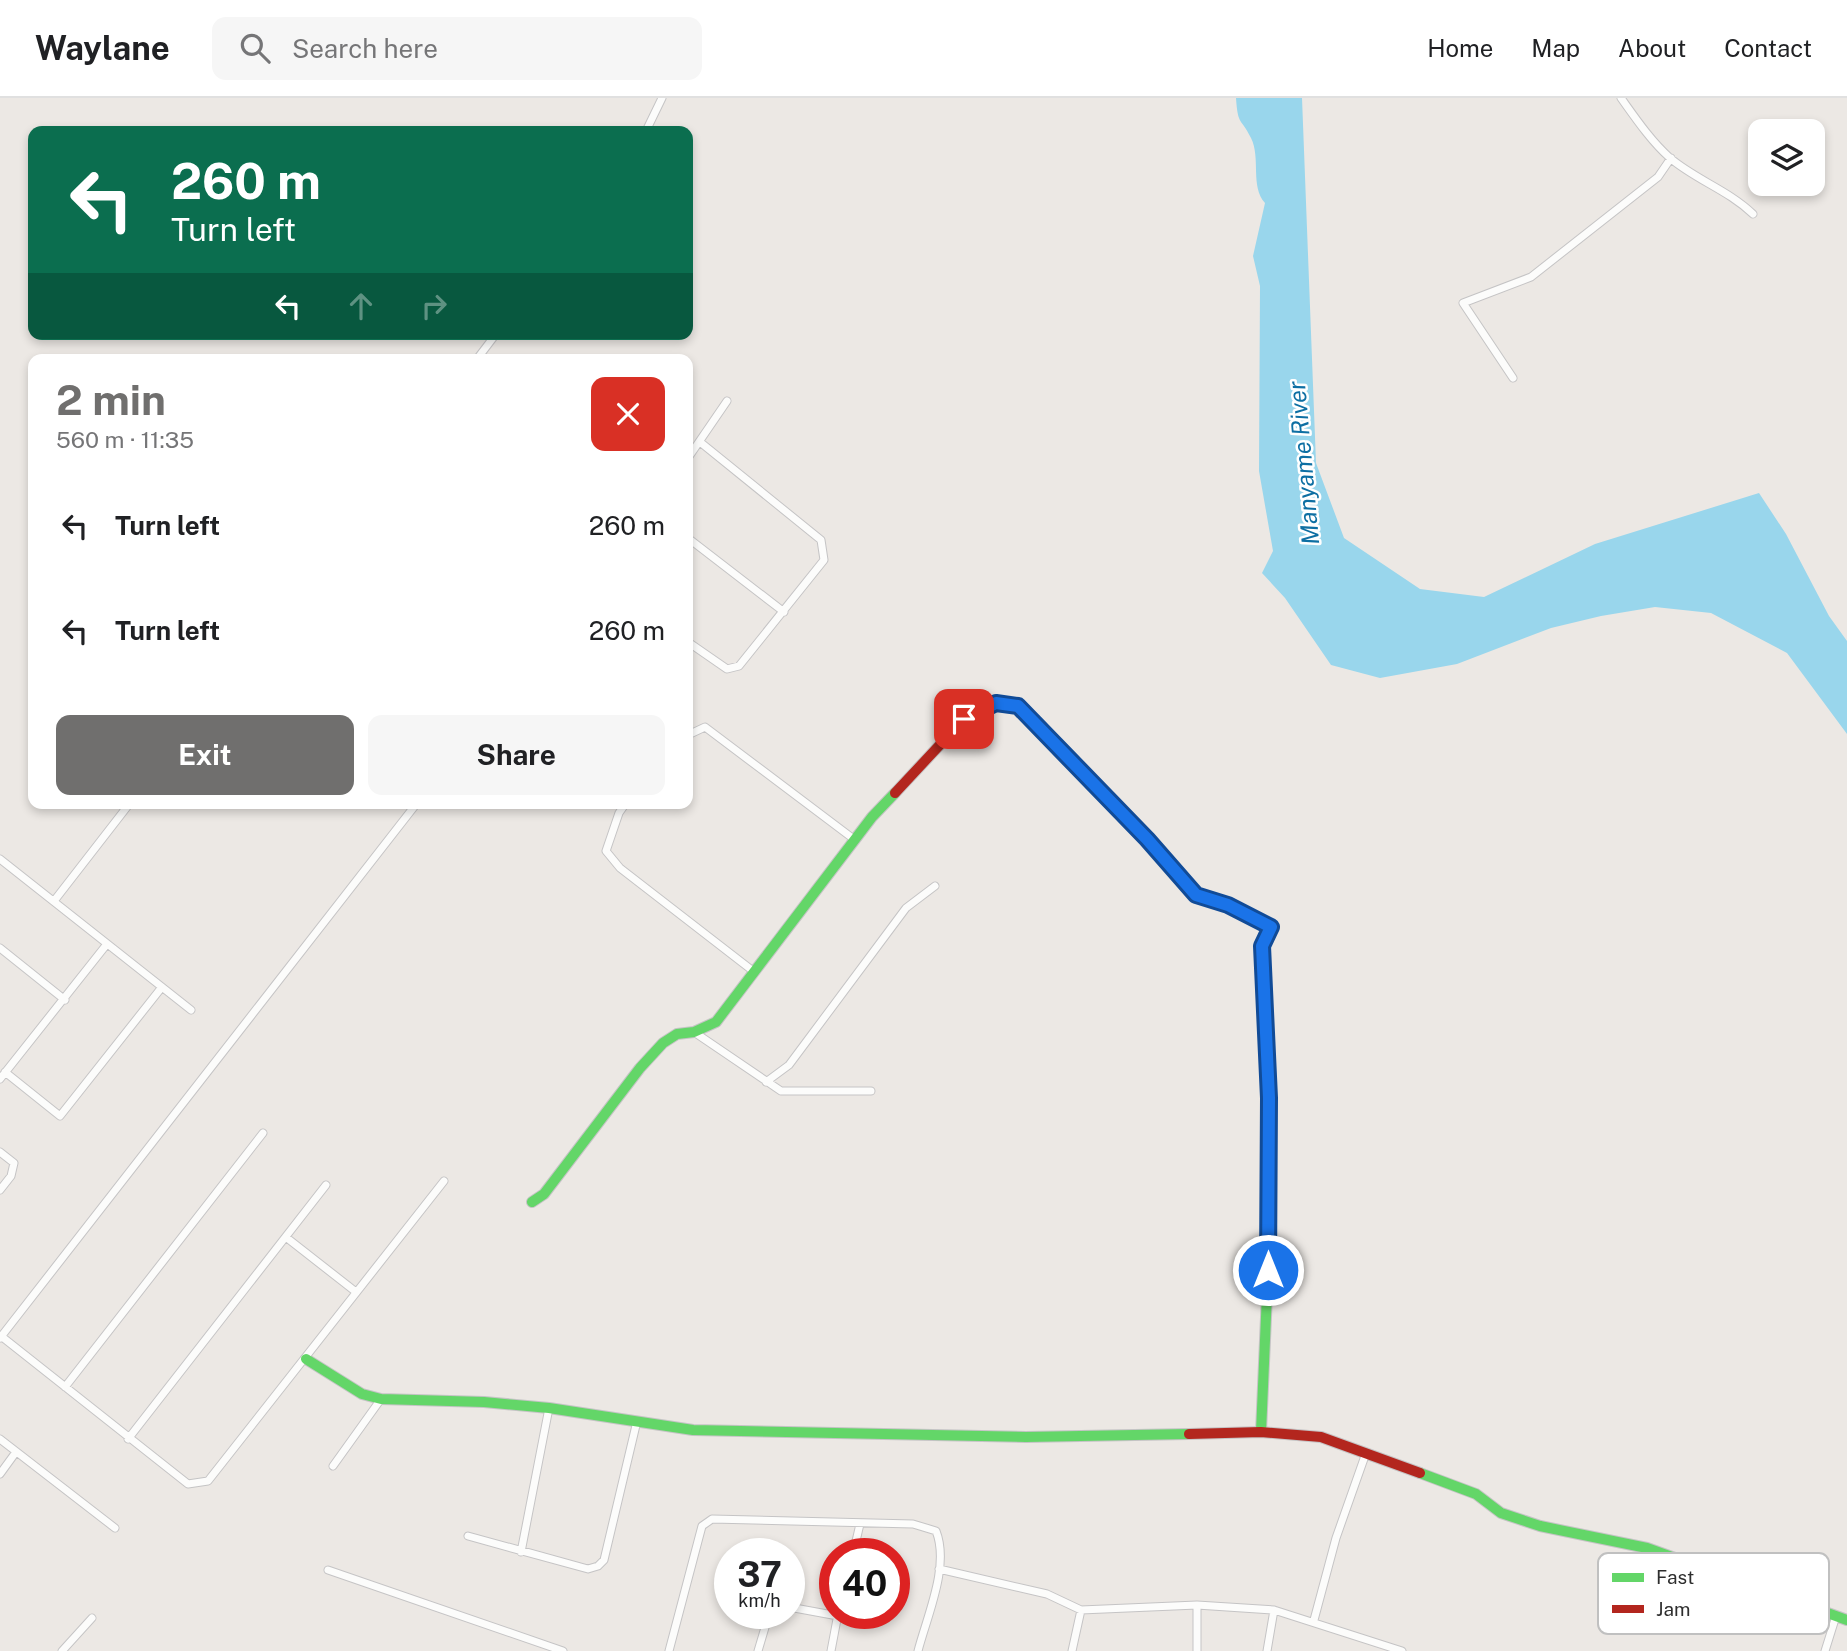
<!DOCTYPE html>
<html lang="en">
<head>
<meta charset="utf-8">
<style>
  body { margin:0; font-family:"Public Sans",sans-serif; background:#f6f6f6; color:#202124; height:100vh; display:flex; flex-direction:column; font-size:26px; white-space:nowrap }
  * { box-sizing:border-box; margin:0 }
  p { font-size:23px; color:#757577 }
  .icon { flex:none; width:38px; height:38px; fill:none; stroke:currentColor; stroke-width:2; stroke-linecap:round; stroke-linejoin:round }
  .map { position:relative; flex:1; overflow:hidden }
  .details { position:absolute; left:28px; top:256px; width:665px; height:455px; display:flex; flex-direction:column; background:#fff; border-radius:14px; box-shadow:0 4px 10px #0003 }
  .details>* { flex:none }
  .banner { position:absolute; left:28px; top:28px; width:665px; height:214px; border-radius:14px; box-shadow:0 4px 10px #0003; background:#0b6e4f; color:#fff; overflow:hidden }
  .tools { position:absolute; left:1748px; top:21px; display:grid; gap:14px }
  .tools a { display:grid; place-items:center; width:77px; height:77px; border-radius:14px; background:#fff; box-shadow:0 4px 10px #0003; font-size:35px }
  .speed { position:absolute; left:714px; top:1440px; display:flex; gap:14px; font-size:35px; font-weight:700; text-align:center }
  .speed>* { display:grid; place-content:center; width:91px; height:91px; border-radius:50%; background:#fff; box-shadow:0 4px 10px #0003; line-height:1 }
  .speed small { font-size:18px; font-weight:400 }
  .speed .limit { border:10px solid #d22; background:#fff; color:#111 }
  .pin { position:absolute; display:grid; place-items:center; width:60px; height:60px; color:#fff; margin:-30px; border-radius:14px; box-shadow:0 4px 10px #0006 }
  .me { position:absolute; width:77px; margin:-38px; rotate:0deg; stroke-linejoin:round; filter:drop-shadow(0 0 5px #0008) }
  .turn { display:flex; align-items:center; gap:24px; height:147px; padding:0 28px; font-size:32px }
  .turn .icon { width:91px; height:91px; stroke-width:2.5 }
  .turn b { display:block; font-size:49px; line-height:60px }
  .lanes { display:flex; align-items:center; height:66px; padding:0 28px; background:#0003; justify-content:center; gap:35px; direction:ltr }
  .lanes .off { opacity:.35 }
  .round { display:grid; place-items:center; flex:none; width:74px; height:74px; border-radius:14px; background:#f6f6f6 }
  .head { display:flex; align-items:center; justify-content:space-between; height:119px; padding:0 28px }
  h1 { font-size:42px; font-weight:700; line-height:52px; color:#706f6e }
  .primary-button { display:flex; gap:14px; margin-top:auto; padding:14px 28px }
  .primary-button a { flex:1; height:80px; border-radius:14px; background:#706f6e; color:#fff; font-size:28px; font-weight:700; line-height:80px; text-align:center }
  .primary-button a+a { background:#f6f6f6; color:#202124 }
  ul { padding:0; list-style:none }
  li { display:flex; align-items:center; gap:21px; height:105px; padding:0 28px }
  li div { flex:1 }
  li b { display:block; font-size:26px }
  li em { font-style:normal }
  header { display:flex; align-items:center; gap:42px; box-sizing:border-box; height:98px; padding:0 35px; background:#fff; border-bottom:2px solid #e0e0e0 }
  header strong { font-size:33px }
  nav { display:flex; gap:38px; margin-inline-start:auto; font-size:24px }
  .search { width:490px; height:63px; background:#f6f6f6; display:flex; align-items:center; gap:18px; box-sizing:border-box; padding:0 24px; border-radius:14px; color:#757577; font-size:26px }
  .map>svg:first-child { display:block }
  .water { fill:#99d6ec }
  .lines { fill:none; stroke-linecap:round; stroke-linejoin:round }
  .street-casing { stroke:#c5c4c5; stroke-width:9 }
  .fast-casing { stroke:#c5c4c5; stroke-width:12 }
  .jam-casing { stroke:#c5c4c5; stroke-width:12 }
  .street { stroke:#fcfcfb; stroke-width:7 }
  .fast { stroke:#63d668; stroke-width:10 }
  .jam { stroke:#b3261e; stroke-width:10 }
  .route-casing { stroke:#114b97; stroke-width:18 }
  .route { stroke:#1a73e8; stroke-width:12 }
  .labels { text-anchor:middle; stroke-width:5; stroke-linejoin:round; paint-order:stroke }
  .water-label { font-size:24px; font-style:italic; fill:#0d6fa3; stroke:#fff }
  .key { fill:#fff; stroke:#c0c0c0; stroke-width:2 }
  .key-label { font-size:19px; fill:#2e2e2e }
</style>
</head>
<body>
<header>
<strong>Waylane</strong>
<div class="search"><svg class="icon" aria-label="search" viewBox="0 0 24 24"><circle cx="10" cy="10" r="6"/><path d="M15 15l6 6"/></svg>Search here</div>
<nav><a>Home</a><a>Map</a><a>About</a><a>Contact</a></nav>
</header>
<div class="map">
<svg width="1847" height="1553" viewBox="0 0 1847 1553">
  <rect width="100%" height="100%" fill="#ece8e4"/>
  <path class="water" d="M1236 0H1302L1316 365 1344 440 1420 491 1484 499 1595 446 1759 395 1786 436 1829 518 1847 543V636L1787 555 1711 515 1655 509 1601 518 1551 530 1457 566 1380 580 1331 567 1285 500 1262 475 1273 453 1259 373 1260 188 1253 158 1265 105C1250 88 1261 60 1251 40 1241 19 1238 29 1236 0Z"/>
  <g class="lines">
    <g class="street-casing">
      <path id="street" d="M1621 0C1636 21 1651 43 1670 60 1696 82 1728 92 1753 116
        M646 33 662 0
        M477 261 496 236
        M1513 280 1463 205 1531 179 1658 79 1671 60
        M688 360 727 303
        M688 440 784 514
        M688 544 727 571 739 568 824 462 821 442 700 344
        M688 637 705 629 855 742
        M626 705 619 715 606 753 620 770 753 873
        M0 761 191 912
        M54 803 130 705
        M0 850 65 902
        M694 934 781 993H871
        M5 974 60 1018 162 889
        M0 981 107 846
        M766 984 789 967 906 810 935 788
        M0 1054 14 1065 11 1078 0 1092
        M287 1140 356 1194
        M1 1238 188 1386 208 1383 444 1083
        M0 1240 417 705
        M65 1289 263 1035
        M0 1341 115 1430
        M128 1341 326 1087
        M333 1368 381 1301
        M0 1376 16 1354
        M468 1438 588 1471 598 1468 604 1462 637 1323
        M521 1454 549 1310
        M853 1456 860 1426
        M939 1471 1047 1496 1081 1512 1197 1507 1274 1512 1402 1553
        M328 1472 563 1553
        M789 1509 838 1518
        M1314 1522 1336 1440 1366 1355
        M62 1553 92 1520
        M669 1553 702 1428 712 1421 913 1426 936 1433C950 1468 927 1518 918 1553
        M758 1553 769 1516
        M831 1553 838 1516
        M1072 1553 1081 1512
        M1197 1553V1507
        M1267 1553 1274 1512
        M1825 1553 1836 1518"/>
    </g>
    <g class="fast-casing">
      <path id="fast" d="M1134 728 1196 797 1228 807 1271 829 1262 848 1269 1020 1268 1173 1261 1334
        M532 1104 544 1096 640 970 663 945 677 936 694 934 716 924 872 719 895 695
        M306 1261 362 1296 381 1301 484 1304 549 1310 693 1332 1026 1339 1189 1336
        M1420 1375 1476 1396 1501 1415 1540 1428 1647 1450 1847 1522"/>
    </g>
    <g class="jam-casing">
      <path id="jam" d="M895 695 964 621 996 605 1018 608 1134 728
        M1189 1336 1261 1334 1321 1339 1420 1375"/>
    </g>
    <use href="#street" class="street"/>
    <use href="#fast" class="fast"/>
    <use href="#jam" class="jam"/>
  </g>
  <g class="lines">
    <g class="route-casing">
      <path id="route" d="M964 621 996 605 1018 608 1147 741 1196 797 1228 807 1271 829 1262 848 1269 1000 1268 1172"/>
    </g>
    <use href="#route" class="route"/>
  </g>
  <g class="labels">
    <g class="water-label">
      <text transform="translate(1304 365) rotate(-95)" y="8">Manyame River</text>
    </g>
  </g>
  <rect x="1598" y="1455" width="231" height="81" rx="10" class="key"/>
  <rect x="1612" y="1475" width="32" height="9" fill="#63d668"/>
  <rect x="1612" y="1507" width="32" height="8" fill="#b3261e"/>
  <g class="key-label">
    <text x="1656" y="1486">Fast</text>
    <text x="1656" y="1518">Jam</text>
  </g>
</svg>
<div class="tools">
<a><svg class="icon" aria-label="layers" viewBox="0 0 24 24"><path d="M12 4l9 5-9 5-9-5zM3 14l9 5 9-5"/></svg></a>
</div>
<div class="speed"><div>37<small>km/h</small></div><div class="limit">40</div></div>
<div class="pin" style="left:964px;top:621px;background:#d93025"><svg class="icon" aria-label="arrive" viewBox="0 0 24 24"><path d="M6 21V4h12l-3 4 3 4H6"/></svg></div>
<svg class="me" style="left:1268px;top:1172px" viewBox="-20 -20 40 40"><circle r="17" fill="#1a73e8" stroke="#fff" stroke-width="3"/><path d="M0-11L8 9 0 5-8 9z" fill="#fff"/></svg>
<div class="banner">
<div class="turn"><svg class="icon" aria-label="left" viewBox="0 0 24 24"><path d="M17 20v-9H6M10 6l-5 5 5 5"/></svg><div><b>260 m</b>Turn left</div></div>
<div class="lanes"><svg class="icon" aria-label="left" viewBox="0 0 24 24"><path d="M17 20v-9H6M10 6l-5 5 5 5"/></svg><svg class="icon off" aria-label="ahead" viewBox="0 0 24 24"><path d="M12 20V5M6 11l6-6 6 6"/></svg><svg class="icon off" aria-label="right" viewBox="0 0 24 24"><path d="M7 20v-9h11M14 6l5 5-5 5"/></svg></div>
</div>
<section class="details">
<div class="head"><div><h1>2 min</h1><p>560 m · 11:35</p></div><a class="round" style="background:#d93025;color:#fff"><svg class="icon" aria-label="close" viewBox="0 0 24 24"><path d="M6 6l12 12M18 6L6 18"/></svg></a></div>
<ul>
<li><svg class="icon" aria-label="left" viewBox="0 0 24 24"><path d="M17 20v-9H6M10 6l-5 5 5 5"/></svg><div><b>Turn left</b></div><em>260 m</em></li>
<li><svg class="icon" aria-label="left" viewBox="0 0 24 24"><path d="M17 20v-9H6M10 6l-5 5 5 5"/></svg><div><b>Turn left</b></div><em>260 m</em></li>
</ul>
<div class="primary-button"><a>Exit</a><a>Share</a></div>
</section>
</div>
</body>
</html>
